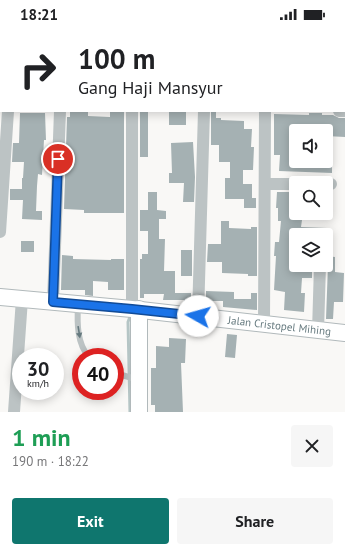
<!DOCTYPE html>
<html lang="en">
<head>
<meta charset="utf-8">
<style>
  body { margin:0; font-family:"PT Sans",sans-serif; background:#f6f6f6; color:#202124; height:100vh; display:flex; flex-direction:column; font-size:15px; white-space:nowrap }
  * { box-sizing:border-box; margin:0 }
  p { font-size:13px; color:#757577 }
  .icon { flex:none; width:22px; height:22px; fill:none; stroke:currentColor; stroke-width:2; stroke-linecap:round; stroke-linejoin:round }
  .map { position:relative; height:384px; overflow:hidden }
  .sheet { display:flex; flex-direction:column; background:#fff; flex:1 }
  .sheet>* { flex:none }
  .guide { position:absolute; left:0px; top:0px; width:345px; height:84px; box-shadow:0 2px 10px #0003; background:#fff; color:#202124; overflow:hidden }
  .tools { position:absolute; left:289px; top:96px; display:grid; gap:8px }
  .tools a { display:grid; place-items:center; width:44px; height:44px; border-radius:4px; background:#fff; box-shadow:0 2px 10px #0003; font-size:20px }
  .speed { position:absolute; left:12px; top:320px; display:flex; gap:8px; font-size:20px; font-weight:700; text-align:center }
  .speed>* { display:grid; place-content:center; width:52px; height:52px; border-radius:50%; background:#fff; box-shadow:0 2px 10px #0003; line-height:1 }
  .speed small { font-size:10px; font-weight:400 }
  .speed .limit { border:6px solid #d22; background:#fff; color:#111 }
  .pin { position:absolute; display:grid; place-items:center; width:34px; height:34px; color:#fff; margin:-17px; border:2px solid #fff; border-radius:50%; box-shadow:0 1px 4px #0007 }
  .me { position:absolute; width:44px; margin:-22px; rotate:277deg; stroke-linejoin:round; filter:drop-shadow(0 0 3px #0008) }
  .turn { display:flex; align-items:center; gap:14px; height:84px; padding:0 12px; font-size:18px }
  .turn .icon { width:52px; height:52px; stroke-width:2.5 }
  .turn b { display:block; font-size:28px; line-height:34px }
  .round { display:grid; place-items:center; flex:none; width:42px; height:42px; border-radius:4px; background:#f6f6f6 }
  .overview { display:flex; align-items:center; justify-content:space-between; height:68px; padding:0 12px }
  h1 { font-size:24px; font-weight:600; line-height:30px; color:#1e9e55 }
  .cta { display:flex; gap:8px; margin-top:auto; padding:8px 12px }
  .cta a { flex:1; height:46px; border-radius:4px; background:#0f766e; color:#fff; font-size:16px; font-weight:600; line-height:46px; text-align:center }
  .cta a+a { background:#f6f6f6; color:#202124 }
  .status { display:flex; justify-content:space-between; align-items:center; height:28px; padding:0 20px; background:#fff; direction:ltr }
  .status svg { height:11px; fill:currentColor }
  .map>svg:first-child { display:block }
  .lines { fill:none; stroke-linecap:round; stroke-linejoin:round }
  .stream { stroke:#b5c5c5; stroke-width:3 }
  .building { fill:#a5b1b3 }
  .secondary-casing { stroke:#b1b9bb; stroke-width:18 }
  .lane { stroke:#bcc3c4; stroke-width:6 }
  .street { stroke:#bcc3c4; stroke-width:12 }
  .secondary { stroke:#fff; stroke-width:16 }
  .oneway { fill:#667a7f }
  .route-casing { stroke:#114b97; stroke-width:10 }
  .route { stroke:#1a73e8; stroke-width:7 }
  .labels { text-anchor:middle; stroke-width:4; stroke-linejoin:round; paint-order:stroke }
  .street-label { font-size:11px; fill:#667a7f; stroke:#fff }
</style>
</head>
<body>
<div class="status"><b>18:21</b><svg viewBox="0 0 49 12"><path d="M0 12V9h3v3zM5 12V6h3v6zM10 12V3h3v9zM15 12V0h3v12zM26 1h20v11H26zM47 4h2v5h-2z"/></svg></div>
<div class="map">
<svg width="345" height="384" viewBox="0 0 345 384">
  <rect width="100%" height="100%" fill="#f9f8f6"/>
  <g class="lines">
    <path class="stream" d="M130 384 128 294 131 286"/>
  </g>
  <path class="building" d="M70 83H88V88L110 89V83H124V185H84V182L64 181 67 89H70Z
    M140 83H148V129H140Z
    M169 83 186 84V97H169Z
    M211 83H216V90H221V92L244 93V101H252L251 119H254L253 142H243V156H252V170H256V180H244V171H225V150H230V134H219V117H211Z
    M20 85H45L46 112H44L42 147 38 146 37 158 36 183H42V192L22 191 23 172H10V161H22V150H23L24 134H12L13 115H19Z
    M309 85H322V87H333L339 90H345V109L326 108V100H307V103H296V133H332V145L279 143 280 127H274V86L309 87Z
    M193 114 195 149 194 174H183L184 155H169V145H172L171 115Z
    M148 164H157V182L166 183V191H159V211H165L164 243H175V265H191V277H184V272H163L164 266H144V270H140V231H142V226H148V203H140V182H148Z
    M277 164H296V185H303L301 199 327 200V207H296V237H312V250H302L301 265H305L304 284 284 282 285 264 274 262 276 228H274L275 214H279L281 193H278V180H276Z
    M221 193H229V200L251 201V199H257V248H248V246L222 245V234H207L208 216H221Z
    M21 213H34V224H21Z
    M181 222H192V248H181Z
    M62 227 73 228V231L111 232V231H124V262H108V254L93 253V268L85 267V262H61Z
    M326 228 335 229V244L344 245 343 274H334L333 291H326L328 237Z
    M206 263 234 264V271H251V265H257V282L223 279V273H206Z
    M227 306 237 307 235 330 225 329Z
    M169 310 186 311 185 335H181L183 384H155V377H151V340H156V318L169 319Z"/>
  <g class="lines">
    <g class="secondary-casing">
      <g id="secondary">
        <path id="s1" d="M0 269 132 281 345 305"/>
        <path d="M139 281V384"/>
      </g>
    </g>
    <path class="lane" d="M78 277C77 295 77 316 89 329
      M115 345 139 352"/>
    <path class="street" d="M13 1V0
      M64 1V0
      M139 1V0
      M205 1V0
      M267 1V0
      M132 83V281
      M339 83H345
      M265 156H296
      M326 156H331
      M0 204 8 83
      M53 274 60 83
      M198 288 204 83
      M264 297 265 83
      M318 303 320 237
      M14 384 22 271"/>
    <use href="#secondary" class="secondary"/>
  </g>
  <defs><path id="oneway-solid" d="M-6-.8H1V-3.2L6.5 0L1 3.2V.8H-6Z"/></defs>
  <use class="oneway" href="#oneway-solid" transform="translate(79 304) rotate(81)"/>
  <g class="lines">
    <g class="route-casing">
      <path id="route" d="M58 131 53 274 132 281 198 288"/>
    </g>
    <use href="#route" class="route"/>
  </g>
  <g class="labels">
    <g class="street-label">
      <text dy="4" stroke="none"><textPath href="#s1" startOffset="281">Jalan Cristopel Mihing</textPath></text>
    </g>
  </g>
</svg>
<div class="tools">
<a><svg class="icon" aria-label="sound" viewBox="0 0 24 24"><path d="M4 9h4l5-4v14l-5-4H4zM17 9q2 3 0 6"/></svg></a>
<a><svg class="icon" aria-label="search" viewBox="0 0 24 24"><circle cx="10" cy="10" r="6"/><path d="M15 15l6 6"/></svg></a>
<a><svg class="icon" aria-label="layers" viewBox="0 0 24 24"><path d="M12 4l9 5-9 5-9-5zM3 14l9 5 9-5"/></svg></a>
</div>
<div class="speed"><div>30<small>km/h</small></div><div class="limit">40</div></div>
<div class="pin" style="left:58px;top:131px;background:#d93025"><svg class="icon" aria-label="arrive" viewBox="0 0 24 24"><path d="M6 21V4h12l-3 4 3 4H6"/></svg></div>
<svg class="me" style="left:198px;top:288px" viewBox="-20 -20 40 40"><circle r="19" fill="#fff"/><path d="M0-13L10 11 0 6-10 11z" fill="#1a73e8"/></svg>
<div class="guide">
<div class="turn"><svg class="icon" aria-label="right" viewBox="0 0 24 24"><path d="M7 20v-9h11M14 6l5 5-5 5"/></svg><div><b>100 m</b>Gang Haji Mansyur</div></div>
</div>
</div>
<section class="sheet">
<div class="overview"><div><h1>1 min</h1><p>190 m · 18:22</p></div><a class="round"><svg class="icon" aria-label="close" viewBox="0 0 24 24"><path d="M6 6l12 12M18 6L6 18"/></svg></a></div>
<div class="cta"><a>Exit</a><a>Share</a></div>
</section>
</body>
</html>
